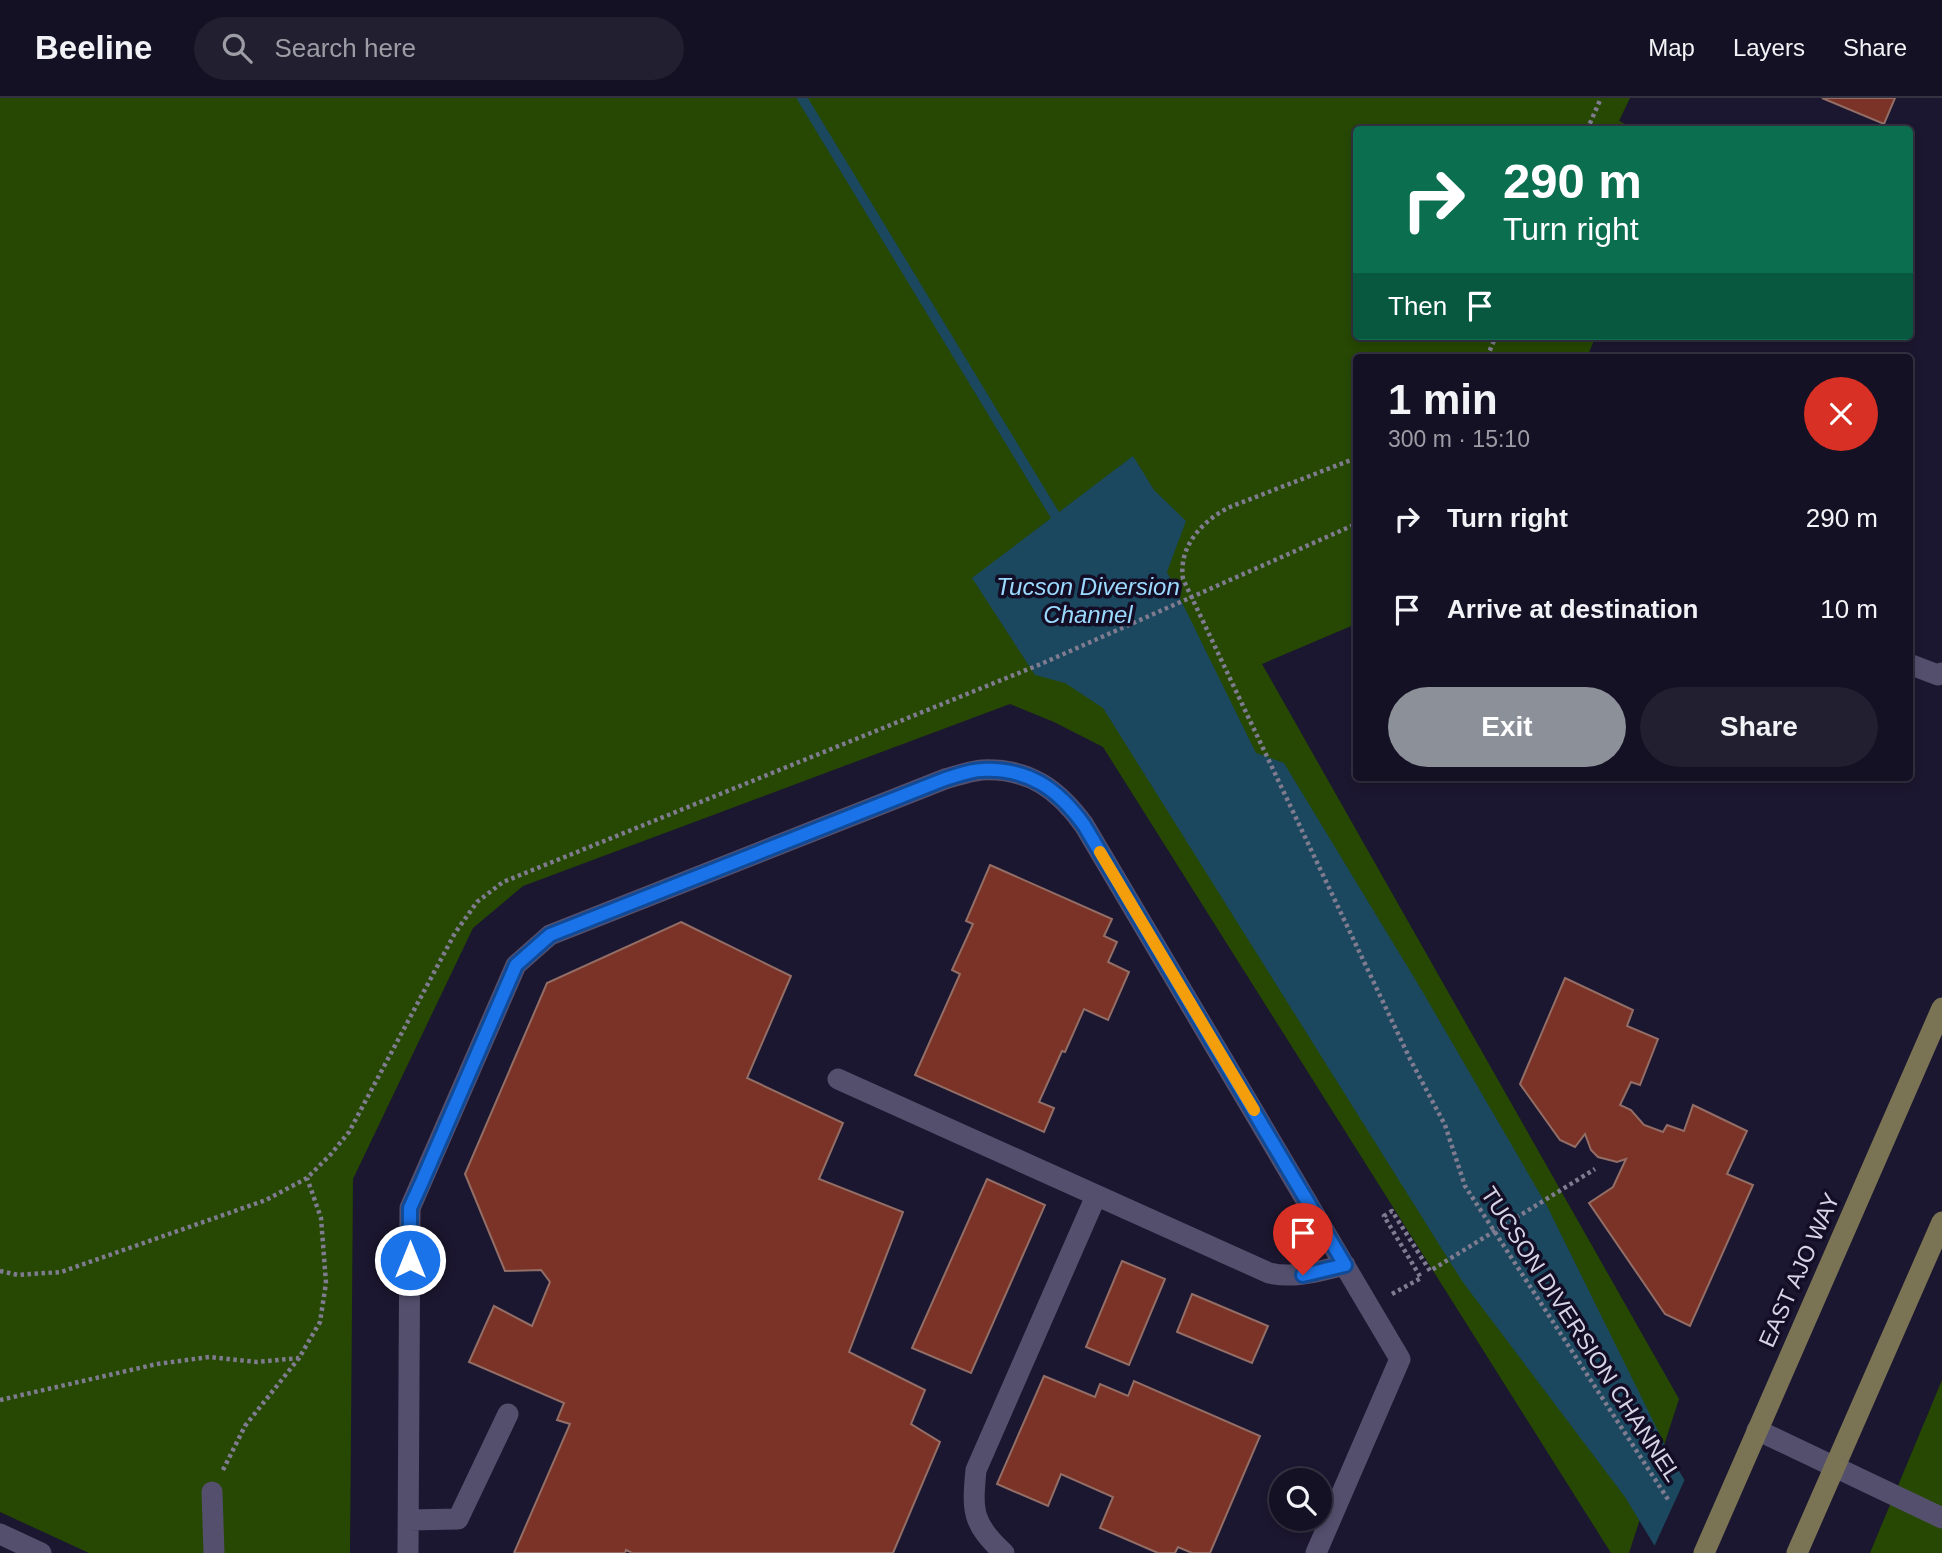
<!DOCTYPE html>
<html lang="en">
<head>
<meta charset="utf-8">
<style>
  body { margin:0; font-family:Arial,sans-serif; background:#221f31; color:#f1f3f6; height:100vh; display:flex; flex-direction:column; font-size:26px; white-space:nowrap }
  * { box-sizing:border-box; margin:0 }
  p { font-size:23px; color:#9d9da6 }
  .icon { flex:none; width:38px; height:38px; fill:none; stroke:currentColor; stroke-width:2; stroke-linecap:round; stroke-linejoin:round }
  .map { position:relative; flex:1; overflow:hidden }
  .side { position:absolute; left:1353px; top:256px; width:560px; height:427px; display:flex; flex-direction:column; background:#151124; border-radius:7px; box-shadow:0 4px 10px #0003,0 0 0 2px #343141 }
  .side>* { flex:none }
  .hud { position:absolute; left:1353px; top:28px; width:560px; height:214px; border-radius:7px; box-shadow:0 4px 10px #0003,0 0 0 2px #343141; background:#0b6e4f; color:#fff; overflow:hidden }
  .tools { position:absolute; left:1269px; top:1370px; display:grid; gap:14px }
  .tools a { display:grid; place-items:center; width:63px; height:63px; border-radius:50%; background:#151124; box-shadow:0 4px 10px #0003,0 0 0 2px #343141; font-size:35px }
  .pin { position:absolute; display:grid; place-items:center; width:60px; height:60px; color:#fff; margin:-72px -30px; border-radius:50% 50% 50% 0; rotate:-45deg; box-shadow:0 0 7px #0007 }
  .pin .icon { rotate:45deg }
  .me { position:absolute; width:77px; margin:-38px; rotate:0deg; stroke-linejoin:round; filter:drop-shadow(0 0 5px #0008) }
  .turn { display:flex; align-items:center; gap:24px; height:147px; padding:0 35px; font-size:32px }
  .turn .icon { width:91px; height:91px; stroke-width:2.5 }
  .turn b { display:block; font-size:49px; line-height:60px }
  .then { display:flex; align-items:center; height:66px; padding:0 35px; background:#0003; gap:14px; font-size:26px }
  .round { display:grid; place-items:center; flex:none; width:74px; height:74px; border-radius:37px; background:#221f31 }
  .overview { display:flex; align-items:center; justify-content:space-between; height:119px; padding:0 35px }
  h1 { font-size:42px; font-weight:600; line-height:52px }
  .button { display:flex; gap:14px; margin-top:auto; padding:14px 35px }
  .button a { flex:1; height:80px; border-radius:42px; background:#8c9099; color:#fff; font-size:28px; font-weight:600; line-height:80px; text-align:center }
  .button a+a { background:#221f31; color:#f1f3f6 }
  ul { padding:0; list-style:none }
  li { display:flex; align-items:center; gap:21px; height:91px; padding:0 35px }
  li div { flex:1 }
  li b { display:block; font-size:26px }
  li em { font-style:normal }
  header { display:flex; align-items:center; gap:42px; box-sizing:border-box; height:98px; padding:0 35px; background:#151124; border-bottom:2px solid #343141 }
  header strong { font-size:33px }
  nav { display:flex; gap:38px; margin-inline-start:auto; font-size:24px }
  .search { width:490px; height:63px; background:#221f31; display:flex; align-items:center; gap:18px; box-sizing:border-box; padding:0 24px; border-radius:38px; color:#9d9da6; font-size:26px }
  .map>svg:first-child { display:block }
  .green { fill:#264802 }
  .water { fill:#1b485e }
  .pier { fill:#1c1730 }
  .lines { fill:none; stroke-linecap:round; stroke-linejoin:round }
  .stream { stroke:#1b485e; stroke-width:10 }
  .building { fill:#7b3327; stroke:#926e66; stroke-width:2 }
  .path { stroke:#7f7c91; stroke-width:4.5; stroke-dasharray:3.5 3.5; stroke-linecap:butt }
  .minor { stroke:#544f6d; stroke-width:21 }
  .major { stroke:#7a7454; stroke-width:21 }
  .route-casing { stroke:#114b97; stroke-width:18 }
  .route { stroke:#1a73e8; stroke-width:12 }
  .slow { stroke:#f59e0b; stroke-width:12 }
  .labels { text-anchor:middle; stroke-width:7; stroke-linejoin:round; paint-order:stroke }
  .street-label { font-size:23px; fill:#d5d3e4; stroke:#130d26 }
  .water-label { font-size:24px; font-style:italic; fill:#9cdafd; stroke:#130d26 }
</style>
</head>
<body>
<header>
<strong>Beeline</strong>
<div class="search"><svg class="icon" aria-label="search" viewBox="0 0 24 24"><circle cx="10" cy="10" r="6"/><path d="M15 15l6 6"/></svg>Search here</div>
<nav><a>Map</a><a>Layers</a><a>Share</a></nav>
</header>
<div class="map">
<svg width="1942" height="1455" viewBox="0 0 1942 1455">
  <rect width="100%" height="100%" fill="#1c1730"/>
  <path class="green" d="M0 0H1630L1619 23 1635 31 1356 32V238H1596L1587 259H1356V526L1262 566 1679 1301 1629 1455H1611L1103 649 1054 624 1010 606 523 788 473 830 353 1081 350 1455H89L0 1414Z
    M1942 1282V1455H1870Z"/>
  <path class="water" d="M1133 358 1154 392 1186 423 1167 474 1256 655 1284 665 1421 891 1547 1108 1672 1361 1728 1455H1659L1625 1399 1462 1183 1103 610 1065 585 1035 577 972 480Z"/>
  <path class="pier" d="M1686 1379 1731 1453V1455H1655L1653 1451Z"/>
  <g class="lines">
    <path class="stream" d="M802 0 1061 427"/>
  </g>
  <path class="building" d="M1822 0H1895L1884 26Z
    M990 767 1112 821 1104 838 1117 844 1108 864 1129 874 1108 922 1084 911 1065 954 1062 953 1039 1004 1054 1010 1044 1034 915 977 960 876 952 872 973 826 966 823Z
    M681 824 791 878 747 980 843 1025 819 1081 903 1114 849 1254 925 1292 911 1326 940 1344 893 1455H632L626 1452 625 1455H514L570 1326 557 1322 564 1305 469 1264 494 1208 532 1228 550 1184 541 1172 505 1173 465 1076 547 885Z
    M1565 880 1633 912 1627 928 1658 941 1640 987 1631 984 1620 1007 1631 1012 1644 1027 1663 1034 1667 1027 1684 1033 1693 1007 1747 1033 1727 1076 1753 1087 1690 1228 1665 1216 1589 1105 1613 1089 1626 1061 1617 1064 1598 1059 1591 1052 1585 1036 1575 1049 1560 1042 1520 986Z
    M987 1081 1045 1107 971 1275 912 1250Z
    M1122 1163 1165 1181 1129 1267 1086 1249Z
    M1192 1196 1268 1228 1252 1265 1177 1234Z
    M1044 1278 1095 1299 1100 1286 1128 1298 1134 1283 1260 1338 1210 1455H1192L1178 1449 1175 1455H1158L1100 1430 1113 1399 1061 1376 1048 1408 997 1386Z"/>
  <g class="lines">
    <path class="path" d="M1587 32 1601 0
      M1487 259 1496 238
      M1356 360 1230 409C1203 422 1178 448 1183 481L1410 961 1445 1027 1465 1088 1669 1403
      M0 1173 18 1177 61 1174 266 1102 307 1080 331 1056 349 1034 455 835 477 804 503 784 1041 566 1356 426
      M1392 1196 1421 1180 1384 1118 1392 1113 1430 1173 1595 1071
      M0 1302 157 1266 209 1259 257 1264 299 1260
      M223 1372 245 1328 299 1260 320 1224 326 1185 321 1120 307 1080"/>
    <path class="minor" d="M1909 566 1938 577 1942 575
      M838 981 1269 1175C1295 1181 1319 1173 1345 1167
      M1757 1332 1942 1420
      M212 1394 214 1455
      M409 1422 458 1421 508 1316
      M0 1436 41 1455
      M408 1455 410 1110 516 867 550 837 945 681C956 678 970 673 982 672 1029 670 1058 691 1084 727L1400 1261 1316 1455
      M1004 1455C972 1426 972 1413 976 1372L1096 1098"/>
    <path class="major" d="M1704 1455 1942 910
      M1797 1455 1942 1124"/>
  </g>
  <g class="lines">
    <g class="route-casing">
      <path id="route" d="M410 1162V1110L421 1086 516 867 550 837 945 681C956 678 970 672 982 672 1029 670 1058 691 1084 727L1345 1167 1303 1177"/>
    </g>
    <use href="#route" class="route"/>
    <path class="slow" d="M1100 754 1254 1012"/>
  </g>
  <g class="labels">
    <g class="street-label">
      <text transform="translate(1799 1172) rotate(-66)" y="8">EAST AJO WAY</text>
      <text transform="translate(1581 1236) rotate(57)" y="8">TUCSON DIVERSION CHANNEL</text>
    </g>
    <g class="water-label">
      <text x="1088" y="497">Tucson Diversion<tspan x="1088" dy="28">Channel</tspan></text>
    </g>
  </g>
</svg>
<div class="tools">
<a><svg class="icon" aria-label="search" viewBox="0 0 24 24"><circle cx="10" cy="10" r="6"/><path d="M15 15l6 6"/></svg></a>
</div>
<div class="pin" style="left:1303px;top:1177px;background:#d93025"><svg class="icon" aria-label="arrive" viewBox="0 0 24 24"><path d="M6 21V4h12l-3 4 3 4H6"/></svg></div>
<svg class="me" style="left:410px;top:1162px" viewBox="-20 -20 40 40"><circle r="17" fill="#1a73e8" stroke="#fff" stroke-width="3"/><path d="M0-11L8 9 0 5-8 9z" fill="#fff"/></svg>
<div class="hud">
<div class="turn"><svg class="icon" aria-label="right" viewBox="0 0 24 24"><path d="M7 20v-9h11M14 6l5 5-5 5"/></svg><div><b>290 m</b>Turn right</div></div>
<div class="then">Then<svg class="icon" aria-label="arrive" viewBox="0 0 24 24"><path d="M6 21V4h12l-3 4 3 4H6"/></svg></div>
</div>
<section class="side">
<div class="overview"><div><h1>1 min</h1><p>300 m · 15:10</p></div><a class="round" style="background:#d93025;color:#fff"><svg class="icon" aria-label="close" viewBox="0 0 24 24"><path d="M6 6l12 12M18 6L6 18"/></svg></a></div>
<ul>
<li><svg class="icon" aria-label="right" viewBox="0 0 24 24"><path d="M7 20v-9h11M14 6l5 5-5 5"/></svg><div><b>Turn right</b></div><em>290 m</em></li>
<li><svg class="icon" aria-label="arrive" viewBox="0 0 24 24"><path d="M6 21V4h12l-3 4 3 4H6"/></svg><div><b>Arrive at destination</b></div><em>10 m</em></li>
</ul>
<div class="button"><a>Exit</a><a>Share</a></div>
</section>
</div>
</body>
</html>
